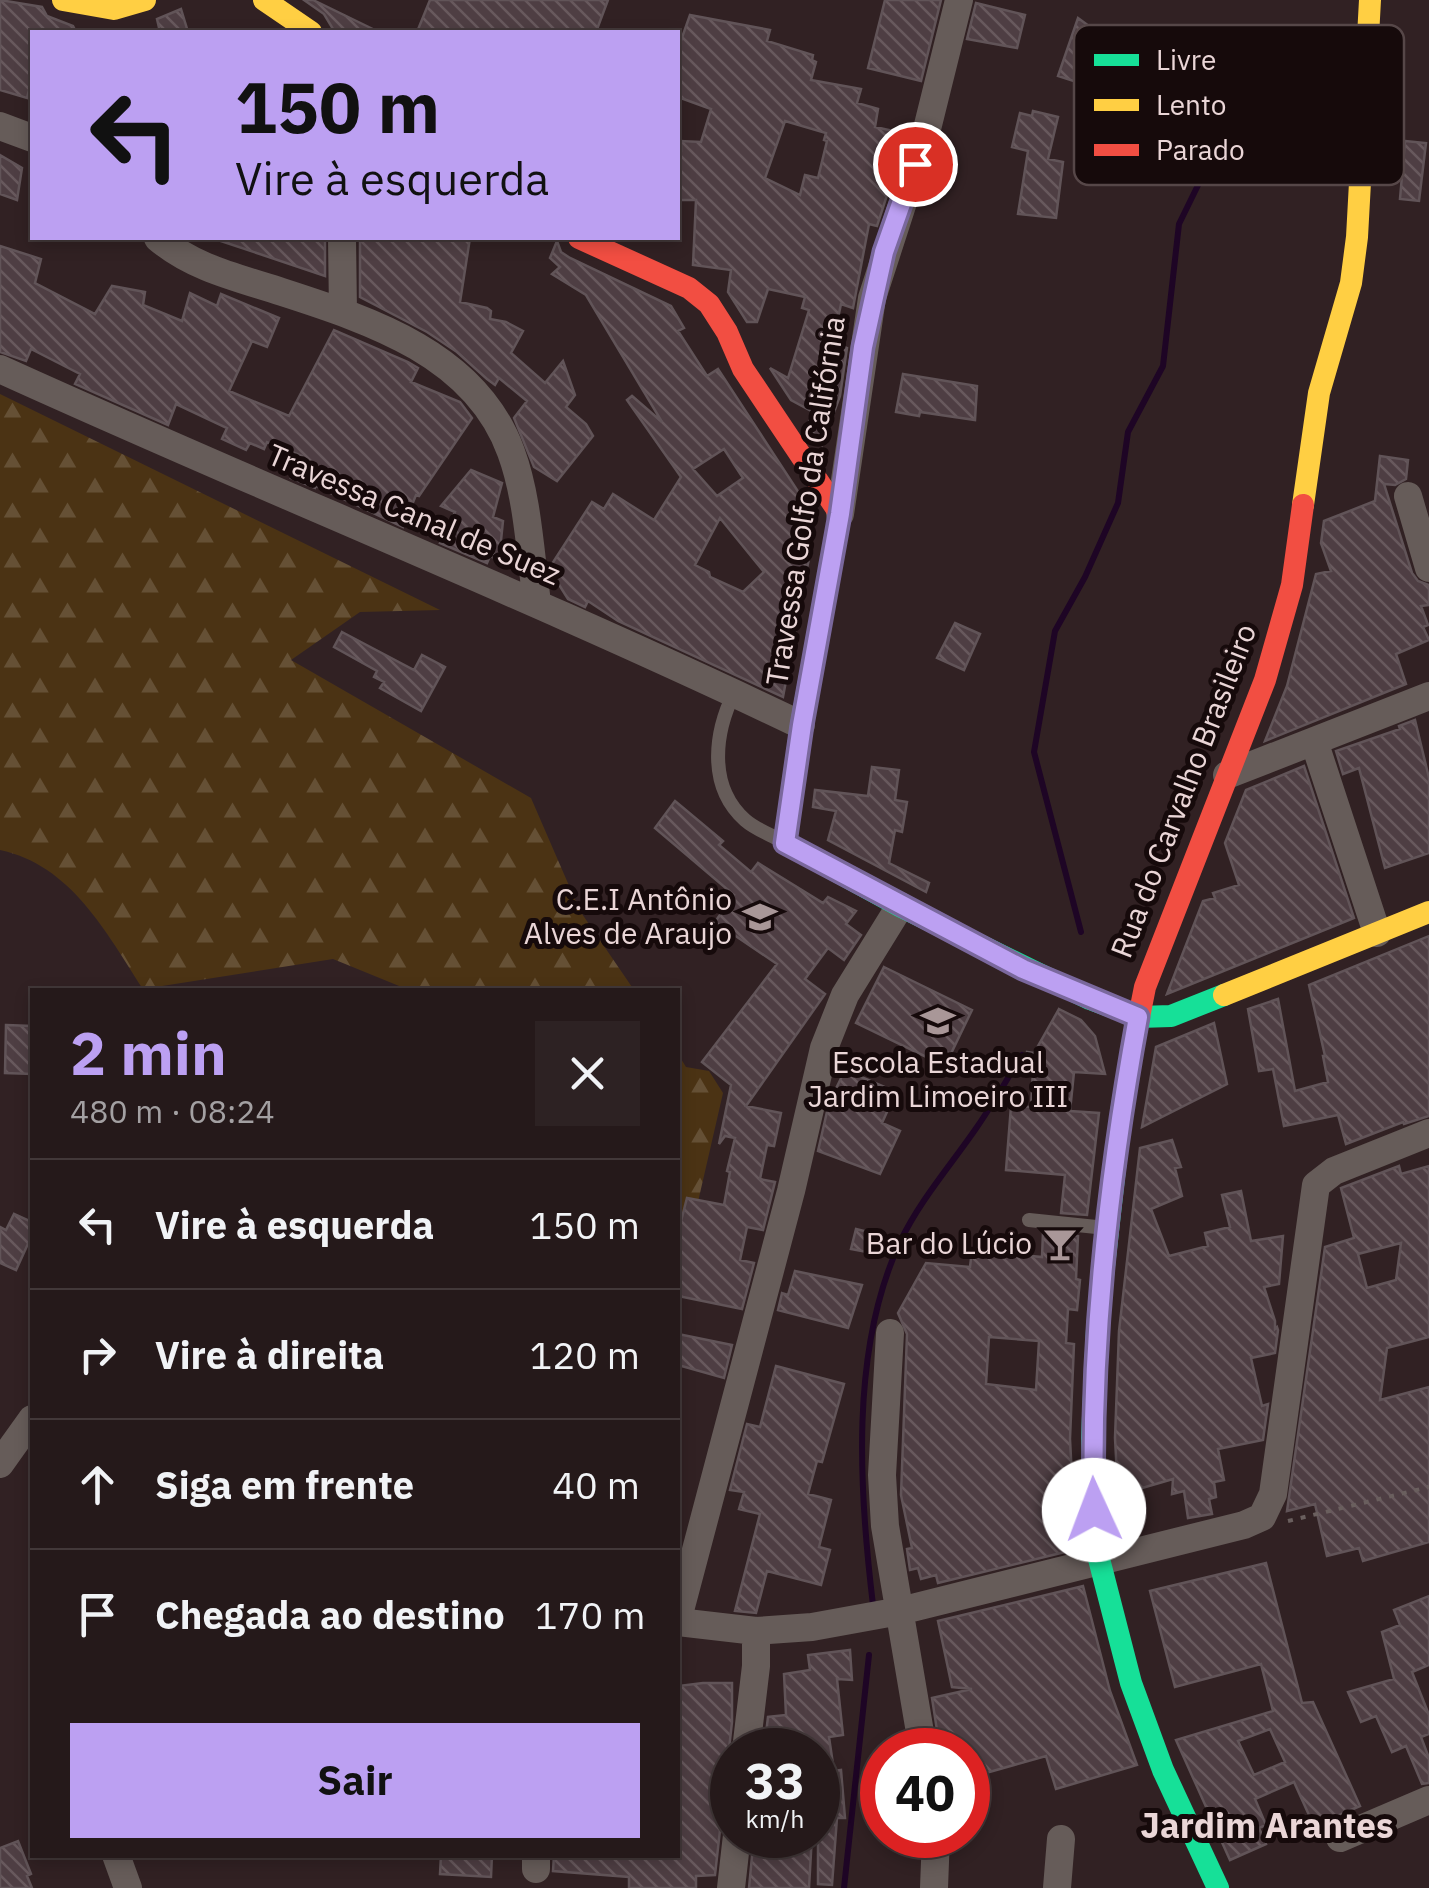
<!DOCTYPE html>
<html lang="pt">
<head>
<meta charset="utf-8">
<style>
  body { margin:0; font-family:"IBM Plex Sans",sans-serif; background:#2d2223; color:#f1f3f6; height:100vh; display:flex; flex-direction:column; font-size:38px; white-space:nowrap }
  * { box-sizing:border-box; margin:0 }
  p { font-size:32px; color:#a3a0a2 }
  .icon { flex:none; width:55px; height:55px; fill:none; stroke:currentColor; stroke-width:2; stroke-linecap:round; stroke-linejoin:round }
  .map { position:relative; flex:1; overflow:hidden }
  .details { position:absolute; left:30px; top:988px; width:650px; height:870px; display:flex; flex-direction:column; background:#25191a; border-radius:0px; box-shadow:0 5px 15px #0003,0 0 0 2px #423839 }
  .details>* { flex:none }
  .guide { position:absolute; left:30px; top:30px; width:650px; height:210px; border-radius:0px; box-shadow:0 5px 15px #0003,0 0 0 2px #423839; background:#bca0f2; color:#111; overflow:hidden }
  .speed { position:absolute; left:710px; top:1728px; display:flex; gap:20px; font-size:50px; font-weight:700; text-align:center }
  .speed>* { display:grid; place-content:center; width:130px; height:130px; border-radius:50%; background:#25191a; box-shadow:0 5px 15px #0003,0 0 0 2px #423839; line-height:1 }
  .speed small { font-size:25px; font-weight:400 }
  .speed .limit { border:15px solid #d22; background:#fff; color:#111 }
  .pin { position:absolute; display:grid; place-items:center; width:85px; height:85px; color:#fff; margin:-42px; border:5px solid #fff; border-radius:50%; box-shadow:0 2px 10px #0007 }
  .me { position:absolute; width:110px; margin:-55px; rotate:358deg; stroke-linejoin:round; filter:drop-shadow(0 0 8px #0008) }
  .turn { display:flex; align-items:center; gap:35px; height:210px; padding:0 40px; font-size:45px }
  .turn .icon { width:130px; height:130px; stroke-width:2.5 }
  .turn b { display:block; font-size:70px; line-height:85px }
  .round { display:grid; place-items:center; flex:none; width:105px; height:105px; border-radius:0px; background:#2d2223 }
  .head { display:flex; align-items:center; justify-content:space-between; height:170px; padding:0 40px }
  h1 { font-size:60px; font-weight:800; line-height:75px; color:#bca0f2 }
  .button { display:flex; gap:20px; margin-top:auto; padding:20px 40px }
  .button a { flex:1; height:115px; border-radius:0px; background:#bca0f2; color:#111; font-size:40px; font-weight:800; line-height:115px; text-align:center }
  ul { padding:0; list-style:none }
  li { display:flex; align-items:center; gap:30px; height:130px; padding:0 40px; border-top:2px solid #423839 }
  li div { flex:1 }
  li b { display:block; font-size:38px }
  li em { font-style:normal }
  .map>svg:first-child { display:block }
  .forest { fill:url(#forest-firs) }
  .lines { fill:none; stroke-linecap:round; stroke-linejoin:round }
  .stream { stroke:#1e0525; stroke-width:6 }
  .building { fill:url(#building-back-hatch); stroke:#615458; stroke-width:2.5; fill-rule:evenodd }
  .path { stroke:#6a5f5e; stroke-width:4; stroke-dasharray:5 8; stroke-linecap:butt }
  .lane { stroke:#665c59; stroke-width:14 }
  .street { stroke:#665c59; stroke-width:28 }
  .fast { stroke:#16e098; stroke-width:22 }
  .slow { stroke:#ffcf43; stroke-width:22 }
  .jam { stroke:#f24e42; stroke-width:22 }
  .route-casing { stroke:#7a689d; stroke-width:25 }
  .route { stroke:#bca0f2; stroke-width:18 }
  .labels { text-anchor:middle; stroke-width:10; stroke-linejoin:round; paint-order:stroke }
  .street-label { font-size:30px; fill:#ead6d7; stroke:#160a0b }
  .poi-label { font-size:30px; fill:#ead6d7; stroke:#160a0b; text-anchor:end }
  .quarter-label { font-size:35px; font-weight:bold; fill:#ead6d7; stroke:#160a0b }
  .key { fill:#160a0b; stroke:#564748; stroke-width:2.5 }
  .key-label { font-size:28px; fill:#ead6d7 }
</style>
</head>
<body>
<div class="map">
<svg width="1429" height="1888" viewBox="0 0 1429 1888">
  <defs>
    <pattern id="forest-firs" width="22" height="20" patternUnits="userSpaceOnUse" patternTransform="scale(2.5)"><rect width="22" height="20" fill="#4b3314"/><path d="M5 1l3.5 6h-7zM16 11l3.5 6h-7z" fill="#655035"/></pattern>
    <pattern id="building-back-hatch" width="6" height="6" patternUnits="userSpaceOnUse" patternTransform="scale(2.5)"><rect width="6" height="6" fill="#4e3e43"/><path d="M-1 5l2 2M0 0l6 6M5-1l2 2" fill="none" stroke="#68595d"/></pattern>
  </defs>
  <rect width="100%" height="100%" fill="#312123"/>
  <path class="forest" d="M0 394 440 610 360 612 291 660 531 798 580 911 634 990H409L333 959 143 989C106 932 71 865 0 850Z
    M678 1054 686 1067 709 1071 723 1093 678 1289Z"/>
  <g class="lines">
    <path class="stream" d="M1081 932 1034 752 1055 631 1085 577 1118 503 1128 432 1163 366 1179 224 1203 175 1196 85
      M873 1605C859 1489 850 1350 900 1242 920 1200 951 1165 977 1127 993 1104 1007 1079 1022 1055
      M844 1888 869 1655"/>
  </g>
  <path class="building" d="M0 0 42 7 47 16 73 26 76 32H32V78L27 98 0 90Z
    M304 0H313L379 32H339L333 29 324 14Z
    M430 0H608L596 32H417Z
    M885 0H941L921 81 868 68Z
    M976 3 1025 15 1017 48 967 39Z
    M181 9 188 32H160L157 19Z
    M690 15 770 30 767 41 813 55 812 60 816 62 811 80 861 89 857 103 878 109 875 127 907 134 877 226 869 224 853 308 841 304 833 342 847 348 840 396 822 445 808 425 813 412 791 400 770 368 788 378 809 310 802 308 805 297 768 289 757 322H747L728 292 731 270 693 265 696 200H678V151H681V141L701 142 711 109 678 97V49ZM785 121 826 133 824 140 827 141 818 178 805 175 800 195 765 178Z
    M1078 18 1104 37 1089 86 1058 76Z
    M1033 111 1058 117 1048 159 1063 162 1056 218 1018 214 1028 151 1012 147 1020 113 1032 116Z
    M1405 141 1426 143 1419 201 1400 199Z
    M0 155 22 168 17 200 0 194Z
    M221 238H325V276L221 241Z
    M360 238H470L460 302 487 308 491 311 490 319 506 322 523 331 511 353 545 383 563 361 575 395 566 407 586 424 593 436 557 481 534 467 514 418 527 401 499 378 495 385 487 379 457 352 427 332 360 297Z
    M557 241 561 252 570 258 671 306 684 328 678 331 707 376 718 369 816 519 797 534 811 550 807 568 798 579 804 585 783 697 618 621 588 601 585 607 568 599 551 572 550 567 592 502 604 509 613 494 654 520 681 477 627 400 632 396 662 422 586 295 552 274 560 267 550 258ZM724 449 743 478 717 496 693 469ZM720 518 764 572 743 592 710 577 709 572 695 565Z
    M0 246 41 259 35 283 95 314 112 286 145 292 143 305 182 321 190 293 217 306 221 294 279 318 267 347 252 341 229 391 289 416 334 330 408 362 418 368 411 382 460 402 472 418 419 496 416 495 403 527 316 486 315 488 291 478 302 456 267 442 264 449 250 443 246 450 222 439 227 428 176 404 168 425 75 384 80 374 31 349 26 361 0 352Z
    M903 374 977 386 975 420 920 412 919 416 896 412Z
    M1380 456 1408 460 1406 479 1395 485 1384 484 1412 573 1418 581 1429 585V605L1421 606 1428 625 1423 627 1429 640 1396 654 1406 684 1265 741 1287 686 1316 574 1331 571 1321 543 1324 521 1375 501Z
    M471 470 502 483 493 517 503 521 499 560 490 556 487 563 440 543 455 512 441 506Z
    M955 623 980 634 964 670 937 658Z
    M342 632 414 670 422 655 445 667 421 711 380 688 384 682 374 677 377 671 334 647Z
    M1415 720 1429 778V853L1385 868 1359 768 1343 774 1336 751 1400 729 1399 726Z
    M1304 766 1354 918 1167 994 1203 901 1215 898 1213 893 1239 885 1225 843 1246 790Z
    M872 767 899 770 895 800 907 802 902 832 895 830 889 863 929 883 926 892 828 840 836 811 813 807 815 790 868 796Z
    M675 801 723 841 719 845 751 872 758 863 823 903 828 897 856 911 846 924 861 935 844 960 828 948 805 979 825 994 746 1106 781 1113 774 1146 767 1145 760 1179 775 1182 763 1230 747 1227 740 1260 754 1263 742 1309 678 1296V1233L687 1198 724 1205 730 1172 727 1171 735 1138 725 1136 719 1144 731 1085 702 1062 777 964 715 922 734 895 655 828Z
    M1429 936V1116L1404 1124 1403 1122 1346 1144 1338 1115 1284 1126 1273 1069 1259 1071 1248 1009 1278 999 1295 1091 1328 1082 1323 1056H1325L1309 985Z
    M884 967 972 1010 945 1066 856 1023Z
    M1059 1009 1081 1020 1095 1036 1105 1074 1074 1072 1070 1111 1099 1113 1087 1215 1061 1213 1065 1175 1006 1170 1011 1106 1031 1107 1033 1070H1025L1027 1052 1034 1053Z
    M1214 1023 1227 1084 1142 1127 1156 1047Z
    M6 1025 32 1026V1074L5 1073Z
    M845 1070 896 1092 882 1123 900 1131 880 1174 818 1151 829 1103Z
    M1172 1140 1181 1167 1175 1168 1182 1196 1151 1209 1169 1256 1208 1246 1205 1233 1230 1227 1222 1195 1241 1191 1251 1241 1283 1236 1279 1284 1264 1287 1275 1321V1329L1277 1327 1278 1330 1275 1353 1251 1358 1262 1406 1268 1404 1263 1440 1218 1449 1224 1480 1214 1482 1216 1497 1209 1499 1212 1514 1188 1518 1184 1491 1172 1494 1173 1479 1118 1495 1115 1438 1119 1331 1140 1148Z
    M1399 1166 1401 1174 1429 1166V1337L1387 1348 1380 1400 1429 1387V1542L1363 1561 1359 1548 1327 1556 1315 1504 1287 1511 1288 1504 1325 1247 1354 1238 1341 1188ZM1401 1243 1396 1280 1367 1288 1358 1254Z
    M14 1214 32 1222V1235L16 1270 0 1263V1227L6 1230Z
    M856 1229 884 1236 878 1254 851 1249Z
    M1043 1232 1078 1236 1076 1279 1080 1280 1077 1310 1068 1309 1066 1343 1074 1344 1070 1439 1075 1534 1065 1535 1069 1551 938 1583 936 1575 921 1579 918 1568 910 1570 907 1549 912 1548 901 1495 907 1334 898 1313 926 1263 970 1267 972 1250 1042 1257ZM989 1337 1039 1341 1036 1390 986 1384Z
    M795 1271 862 1285 848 1328 778 1310 782 1293 788 1295Z
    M678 1334 732 1345 724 1378 678 1365Z
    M776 1366 844 1384 822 1462 817 1461 808 1494 831 1500 819 1547 830 1550 821 1585 767 1571 756 1613 735 1611 760 1514 739 1509 744 1492 730 1490 747 1424 760 1427Z
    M1266 1563 1302 1703 1313 1702 1360 1806 1314 1826 1294 1782 1255 1799 1266 1825 1259 1828 1266 1844 1230 1860 1176 1740 1273 1711 1261 1664 1175 1687 1150 1591ZM1270 1729 1285 1762 1254 1775 1238 1741Z
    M1083 1586 1110 1691 1137 1765 1056 1789 1046 1756 968 1778V1750H940L932 1698 972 1689 952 1687 938 1621Z
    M1429 1596V1665L1412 1672 1429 1715V1734L1421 1737 1429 1758V1783L1422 1784 1406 1746 1392 1752 1376 1716 1361 1722 1348 1692 1394 1679 1382 1632 1400 1625 1394 1610Z
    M850 1650 852 1680 837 1679 843 1735 829 1737 834 1771 841 1770 845 1818H837L832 1885 818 1884V1750H764L768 1717 786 1715 784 1674 810 1670 808 1655Z
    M703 1683H732V1722L715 1875 696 1876V1888H629V1877L553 1871 554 1855H678V1686Z
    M754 1835H812L809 1888H749Z
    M18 1841 31 1874 27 1876 32 1888H0V1848Z
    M441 1855H492L491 1877 440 1874Z"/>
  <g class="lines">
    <path class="path" d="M1288 1521 1429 1487"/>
    <path class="lane" d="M734 693C714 734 708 787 745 820 755 829 769 834 780 840
      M1029 1220 1106 1228"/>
    <path class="street" d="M0 126 32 138
      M158 238C193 268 239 278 282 292 372 321 476 355 511 452 528 498 530 553 537 602
      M342 238 343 312
      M0 369C266 490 538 599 801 725
      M1408 496 1429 568
      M840 514 872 298 928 125 959 0
      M1315 744 1377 933
      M1227 775 1429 696
      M890 1333 882 1475 885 1526 923 1750
      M0 1464 32 1419
      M678 1618 791 1191 824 1048 845 995 900 906
      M678 1622 756 1631 812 1627 900 1611 1244 1525 1262 1517 1273 1494 1316 1185 1334 1171 1429 1133
      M746 1750 756 1666V1631
      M1340 1838 1429 1800
      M116 1855 128 1888
      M536 1855V1869
      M731 1888 737 1835
      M934 1888 936 1835
      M1057 1888 1061 1839"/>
    <path class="fast" d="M830 567 801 725 785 843 900 906 1090 999 1139 1017 1171 1016 1224 995
      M1138 1022 1122 1106 1097 1329 1092 1438 1099 1559 1131 1683 1163 1770 1218 1888"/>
    <path class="slow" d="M63 0 114 9 145 0
      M264 0 311 32
      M1303 505 1319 393 1351 283 1357 237 1370 0
      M1224 995 1429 912"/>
    <path class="jam" d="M579 238 689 288 709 304 727 332 743 369 840 514 830 567
      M1138 1022 1145 987 1265 680 1292 585 1303 505"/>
  </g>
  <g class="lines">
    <g class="route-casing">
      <path id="route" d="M915 164 884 252 863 347 840 514 802 725 785 843 1023 969 1138 1017C1108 1180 1090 1345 1094 1510"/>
    </g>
    <use href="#route" class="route"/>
  </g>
  <defs>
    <g id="school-bare" transform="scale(2.7)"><path d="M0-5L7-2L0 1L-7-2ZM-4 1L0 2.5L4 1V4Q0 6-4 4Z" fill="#a99798" stroke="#160a0b" stroke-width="2.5" paint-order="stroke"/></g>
    <g id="bar-bare" transform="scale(2.7)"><path d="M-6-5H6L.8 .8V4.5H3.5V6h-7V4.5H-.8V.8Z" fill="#a99798" stroke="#160a0b" stroke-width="2.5" paint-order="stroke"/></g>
  </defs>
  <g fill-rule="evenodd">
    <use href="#school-bare" x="760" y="917"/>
    <use href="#school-bare" x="938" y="1021"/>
    <use href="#bar-bare" x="1060" y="1244"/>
  </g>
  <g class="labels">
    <g class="street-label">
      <text transform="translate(806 501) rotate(-81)" y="10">Travessa Golfo da Califórnia</text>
      <text transform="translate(414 515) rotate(23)" y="10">Travessa Canal de Suez</text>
      <text transform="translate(1184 791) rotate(-69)" y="10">Rua do Carvalho Brasileiro</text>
    </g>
    <g class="poi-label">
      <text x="732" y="910">C.E.I Antônio<tspan x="732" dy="34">Alves de Araujo</tspan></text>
      <text x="938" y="1073" text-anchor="middle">Escola Estadual<tspan x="938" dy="34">Jardim Limoeiro III</tspan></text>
      <text x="1032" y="1254">Bar do Lúcio</text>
    </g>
    <g class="quarter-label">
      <text x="1267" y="1838">Jardim Arantes</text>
    </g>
  </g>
  <rect x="1074" y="25" width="330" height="160" rx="15" class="key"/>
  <rect x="1094" y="54" width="45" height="12" fill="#16e098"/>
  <rect x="1094" y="99" width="45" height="12" fill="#ffcf43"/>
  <rect x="1094" y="144" width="45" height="12" fill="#f24e42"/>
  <g class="key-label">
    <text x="1156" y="70">Livre</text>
    <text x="1156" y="115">Lento</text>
    <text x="1156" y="160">Parado</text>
  </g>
</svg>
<div class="speed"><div>33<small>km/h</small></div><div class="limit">40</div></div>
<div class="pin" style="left:915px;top:164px;background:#d93025"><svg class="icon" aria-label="arrive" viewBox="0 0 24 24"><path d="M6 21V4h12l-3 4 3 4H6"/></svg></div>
<svg class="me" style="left:1094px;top:1510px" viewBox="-20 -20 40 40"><circle r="19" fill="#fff"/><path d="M0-13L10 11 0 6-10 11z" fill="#bca0f2"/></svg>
<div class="guide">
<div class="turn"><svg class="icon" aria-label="left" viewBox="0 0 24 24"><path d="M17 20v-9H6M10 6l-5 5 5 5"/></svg><div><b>150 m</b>Vire à esquerda</div></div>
</div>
<section class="details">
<div class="head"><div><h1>2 min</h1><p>480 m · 08:24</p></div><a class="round"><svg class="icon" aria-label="close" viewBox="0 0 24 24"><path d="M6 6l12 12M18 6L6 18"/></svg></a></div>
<ul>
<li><svg class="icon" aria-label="left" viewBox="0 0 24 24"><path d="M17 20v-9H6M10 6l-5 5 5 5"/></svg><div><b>Vire à esquerda</b></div><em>150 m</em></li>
<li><svg class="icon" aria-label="right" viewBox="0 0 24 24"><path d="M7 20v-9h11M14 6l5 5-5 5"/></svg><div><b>Vire à direita</b></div><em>120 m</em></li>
<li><svg class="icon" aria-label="ahead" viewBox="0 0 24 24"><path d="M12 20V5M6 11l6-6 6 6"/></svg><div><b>Siga em frente</b></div><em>40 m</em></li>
<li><svg class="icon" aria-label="arrive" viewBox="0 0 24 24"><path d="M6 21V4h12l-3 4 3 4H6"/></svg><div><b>Chegada ao destino</b></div><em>170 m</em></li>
</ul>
<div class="button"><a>Sair</a></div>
</section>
</div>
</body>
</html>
